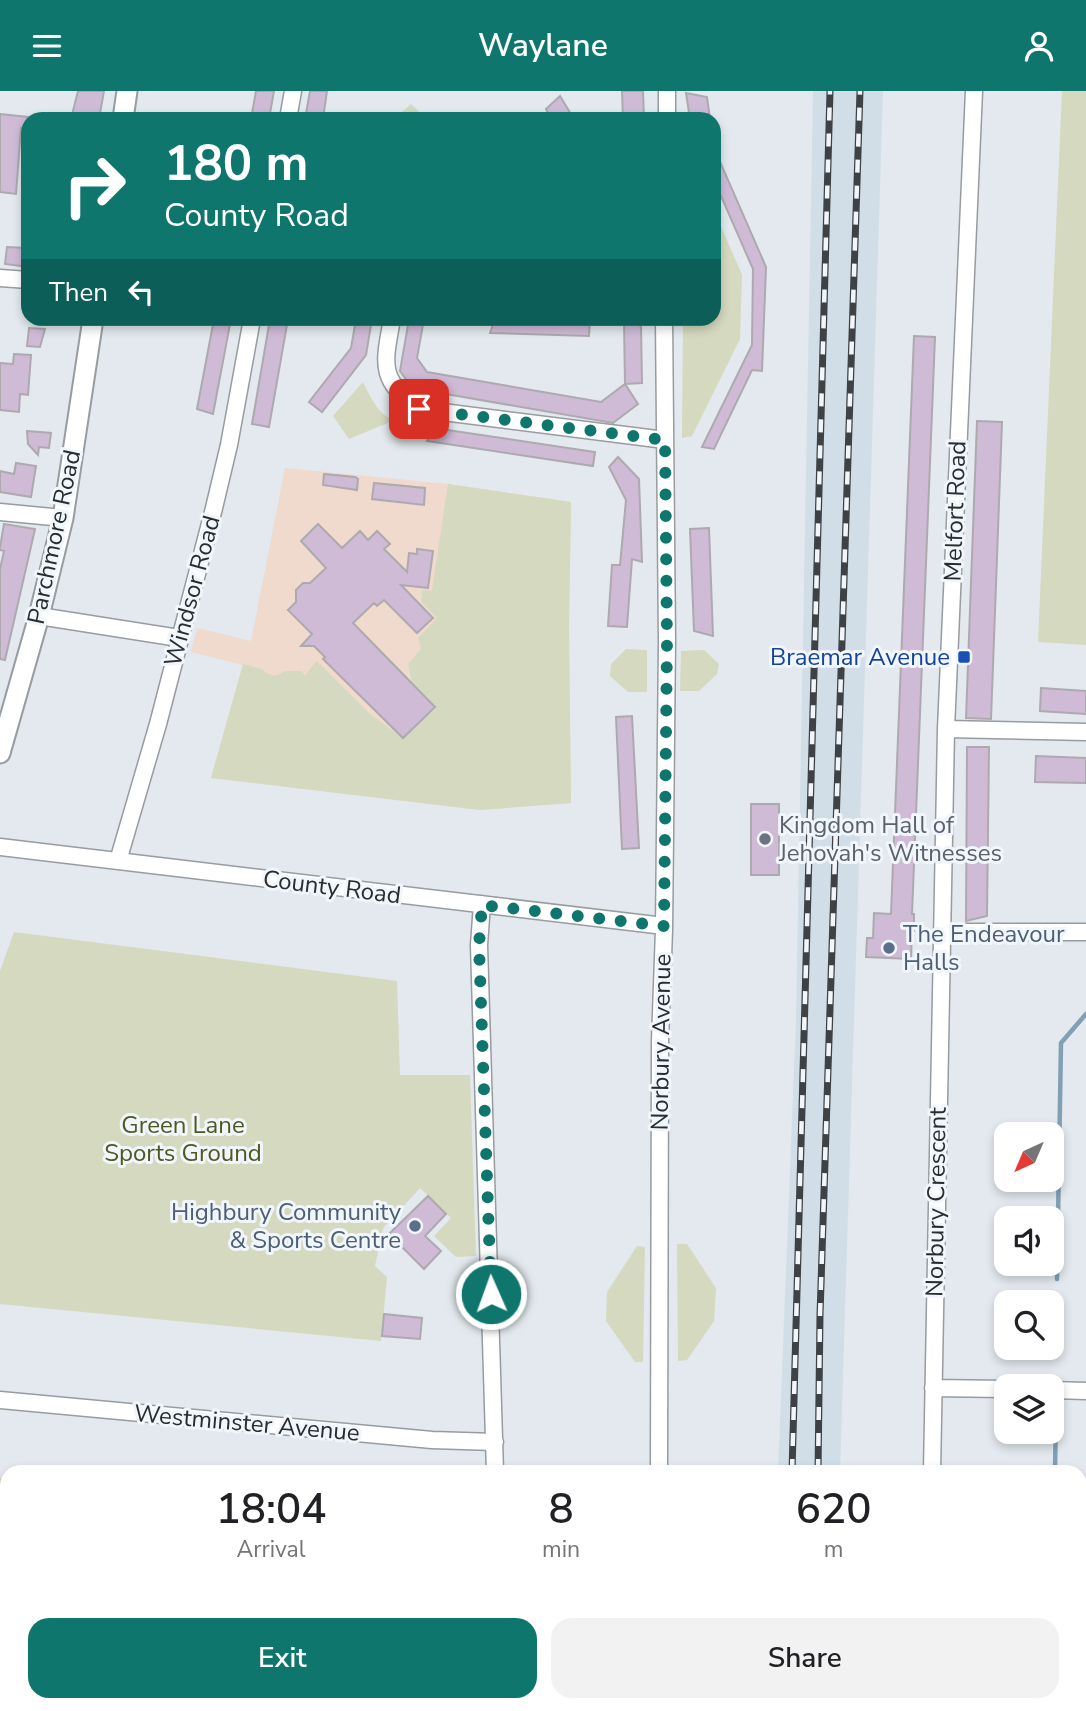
<!DOCTYPE html>
<html lang="en">
<head>
<meta charset="utf-8">
<style>
  body { margin:0; font-family:"Nunito Sans",sans-serif; background:#f2f2f2; color:#202124; height:100vh; display:flex; flex-direction:column; font-size:26px; white-space:nowrap }
  * { box-sizing:border-box; margin:0 }
  p { font-size:23px; color:#757577 }
  .icon { flex:none; width:38px; height:38px; fill:none; stroke:currentColor; stroke-width:2; stroke-linecap:round; stroke-linejoin:round }
  .map { position:relative; flex:1; overflow:hidden }
  .sheet { position:absolute; left:0px; top:1374px; width:1087px; height:247px; display:flex; flex-direction:column; background:#fff; border-radius:21px 21px 0 0; box-shadow:0 4px 10px #0003 }
  .sheet>* { flex:none }
  .hud { position:absolute; left:21px; top:21px; width:700px; height:214px; border-radius:21px; box-shadow:0 4px 10px #0003; background:#0f766e; color:#fff; overflow:hidden }
  .needle { width:46px; rotate:224deg }
  .fabs { position:absolute; left:994px; top:1031px; display:grid; gap:14px }
  .fabs a { display:grid; place-items:center; width:70px; height:70px; border-radius:14px; background:#fff; box-shadow:0 4px 10px #0003; font-size:35px }
  .pin { position:absolute; display:grid; place-items:center; width:60px; height:60px; color:#fff; margin:-30px; border-radius:14px; box-shadow:0 4px 10px #0006 }
  .me { position:absolute; width:77px; margin:-38px; rotate:358deg; stroke-linejoin:round; filter:drop-shadow(0 0 5px #0008) }
  .turn { display:flex; align-items:center; gap:24px; height:147px; padding:0 28px; font-size:32px }
  .turn .icon { width:91px; height:91px; stroke-width:2.5 }
  .turn b { display:block; font-size:49px; line-height:60px }
  .then { display:flex; align-items:center; height:66px; padding:0 28px; background:#0003; gap:14px; font-size:26px }
  .eta { display:flex; justify-content:space-evenly; align-items:center; height:119px; text-align:center }
  .eta b { font-size:42px; font-weight:600; line-height:49px }
  .button { display:flex; gap:14px; margin-top:auto; padding:14px 28px }
  .button a { flex:1; height:80px; border-radius:21px; background:#0f766e; color:#fff; font-size:28px; font-weight:600; line-height:80px; text-align:center }
  .button a+a { background:#f2f2f2; color:#202124 }
  header { display:flex; justify-content:space-between; align-items:center; height:91px; padding:0 28px; background:#0f766e; color:#fff; font-size:32px; font-weight:600 }
  .map>svg:first-child { display:block }
  .built { fill:#d1dee7 }
  .education { fill:#f0d9cd }
  .green { fill:#d5d9bf }
  .lines { fill:none; stroke-linecap:round; stroke-linejoin:round }
  .stream { stroke:#829fb5; stroke-width:4.5 }
  .building { fill:#d0bbd7; stroke:#ada9af; stroke-width:2 }
  .minor-casing { stroke:#969ca0; stroke-width:19 }
  .major-casing { stroke:#969ca0; stroke-width:23 }
  .minor { stroke:#fff; stroke-width:16 }
  .major { stroke:#fff; stroke-width:19 }
  .rail-casing { stroke:#3f4244; stroke-width:7 }
  .rail { stroke:#f0f6fb; stroke-width:4.5; stroke-dasharray:13; stroke-linecap:butt }
  .route { stroke:#0f766e; stroke-width:12; stroke-dasharray:0 21.6 }
  .transit-dot { fill:#1a4fb4; stroke:#f0f6fb; stroke-width:2.5 }
  .worship-dot { fill:#6b7280; stroke:#f0f6fb; stroke-width:2.5 }
  .service-dot { fill:#5c6f8a; stroke:#f0f6fb; stroke-width:2.5 }
  .labels { text-anchor:middle; stroke-width:6; stroke-linejoin:round; paint-order:stroke }
  .street-label { font-size:24px; fill:#2a2d2e; stroke:#f0f6fb }
  .transit-label { font-size:24px; fill:#164399; stroke:#f0f6fb; text-anchor:end }
  .worship-label { font-size:24px; fill:#5b616d; stroke:#f0f6fb; text-anchor:start }
  .service-label { font-size:24px; fill:#4e5e75; stroke:#f0f6fb; text-anchor:start }
  .park-label { font-size:24px; fill:#525721; stroke:#f0f6fb }
</style>
</head>
<body>
<header><svg class="icon" aria-label="menu" viewBox="0 0 24 24"><path d="M4 6h16M4 12h16M4 18h16"/></svg>Waylane<svg class="icon" aria-label="person" viewBox="0 0 24 24"><circle cx="12" cy="8" r="4"/><path d="M4 21q1-7 8-7t8 7"/></svg></header>
<div class="map">
<svg width="1086" height="1620" viewBox="0 0 1086 1620">
  <rect width="100%" height="100%" fill="#e3e9ee"/>
  <path class="built" d="M813 0H883L840 1381H778L796 928Z
    M775 1614H835V1620H775Z"/>
  <path class="education" d="M285 377 448 393 571 411 569 537 571 712 480 719 211 687 243 574 191 561 197 537 251 550Z"/>
  <path class="green" d="M1062 0H1086V554L1038 551Z
    M411 13 427 28H394Z
    M714 119 742 184 740 248 692 345 682 347 683 228H714Z
    M363 291C370 305 379 326 395 329L349 348 333 325Z
    M448 393 571 411 569 537 571 712 480 719 211 687 243 573 262 578 266 582 275 585 286 580H301L305 584 317 570 370 623 403 647 436 617 412 593 408 573 421 558 418 547 437 527 421 510 422 499 432 500Z
    M626 558 647 559V601H628L610 585 611 573Z
    M704 559 719 573 717 583 699 600H680L681 560Z
    M14 841 397 890 400 984H470L476 1165 456 1166 434 1145 451 1127 420 1097 383 1137 375 1175 387 1186 381 1250 0 1213V880Z
    M677 1153H687L716 1197 714 1230 687 1269 678 1270Z
    M637 1155 645 1156 643 1271H635L606 1230 607 1201Z
    M0 1387H7V1614H399V1620H0Z"/>
  <g class="lines">
    <path class="stream" d="M1057 1188 1061 952 1086 923
      M1055 1381 1056 1319
      M1054 1614V1620"/>
  </g>
  <path class="building" d="M78 0H104L99 28H71Z
    M256 0H274L269 28H251Z
    M310 0H327L323 28H305Z
    M622 0H643L644 28H623Z
    M686 2 707 6 710 28H690Z
    M560 5 574 28H551L546 18Z
    M0 23 28 26V38L21 37 16 103 0 101Z
    M714 57 766 176 762 280 752 279 714 358 702 356 752 254 753 178 714 89Z
    M7 156 27 157 28 176 5 173Z
    M214 228H231L213 323 197 318Z
    M270 228H288L269 336 252 333Z
    M356 228H372L366 264 322 321 309 311 351 257Z
    M409 228H424L417 267 427 281 601 311 625 293 638 313 613 332 423 299 417 303 400 280Z
    M495 228H590L589 245 490 242Z
    M624 230 641 235 642 292 625 293Z
    M29 237 45 238 40 256 27 255Z
    M914 245 935 246 912 823H914V840H912L911 868 866 866 867 847H873L874 822 891 823Z
    M14 263 31 264 28 304 20 303 19 321 0 319V272L13 273Z
    M977 330 1002 331 991 628 966 627Z
    M434 337 595 361 593 375 427 350Z
    M27 340 51 342 49 357 39 356 38 364 28 353Z
    M618 366 639 388 642 471 632 468 627 536 608 535 612 474H620L626 409 609 376Z
    M16 372 36 375 31 406 0 401V380L14 383Z
    M324 383 355 386 358 388 357 399 323 394Z
    M374 392 425 397 424 414 372 408Z
    M4 433 35 438 5 569 0 568V478L4 460 0 459V456Z
    M318 433 342 457 360 440 368 449 377 440 390 453 384 458 407 481 409 462 417 463V458L433 460 428 497 401 494 433 527 417 542 384 509 377 515 374 512 353 532 435 616 403 647 323 568 325 566 314 555H301L312 543 288 519 296 511V499L303 492H310L326 477 301 450Z
    M709 437 713 545 694 540 690 438Z
    M1041 597 1086 600V623L1040 620Z
    M632 625 639 757 622 758 616 626Z
    M967 656H989L987 825 966 830Z
    M1036 665 1086 667V692L1035 691Z
    M751 713H779V784H751Z
    M428 1105 446 1123 425 1145 441 1160 424 1178 389 1143Z
    M384 1223 422 1227 420 1248 382 1245Z"/>
  <g class="lines">
    <g class="minor-casing">
      <path id="minor" d="M288 28 293 0
        M667 28V0
        M0 187 28 189
        M392 228C384 273 378 288 419 318L665 349
        M0 421 63 427
        M39 525 179 547
        M946 638 1086 641
        M0 756 664 835
        M118 770 158 633 214 417 229 354 252 228
        M482 813 479 854 495 1381
        M942 841H1086
        M933 1297 1006 1298
        M1052 1299 1086 1300
        M0 1309 432 1349 495 1351
        M659 1381 660 950 664 839 667 550 664 228
        M932 1381 946 638 974 0
        M660 1614 661 1620
        M459 1620 466 1614
        M931 1620V1614"/>
    </g>
    <g class="major-casing">
      <path id="major" d="M123 28 127 0
        M0 662 39 525 63 427 93 228"/>
    </g>
    <use href="#minor" class="minor"/>
    <use href="#major" class="major"/>
    <g class="rail-casing">
      <path id="rail" d="M792 1381 830 0
        M818 1381 820 1224 860 0
        M795 1614V1620
        M821 1614 822 1620"/>
    </g>
    <use href="#rail" class="rail"/>
  </g>
  <g class="lines">
    <path class="route" d="M419 318 665 349 667 550 664 835 482 814 479 854 491 1203"/>
  </g>
  <rect class="transit-dot" x="957" y="559" width="14" height="14" rx="3.5"/>
  <circle class="worship-dot" cx="765" cy="748" r="7"/>
  <g class="service-dot">
    <circle cx="889" cy="857" r="7"/>
    <circle cx="415" cy="1135" r="7"/>
  </g>
  <g class="labels">
    <g class="street-label">
      <text transform="translate(955 420) rotate(-88)" y="8">Melfort Road</text>
      <text transform="translate(54 446) rotate(-78)" y="8">Parchmore Road</text>
      <text transform="translate(192 500) rotate(-75)" y="8">Windsor Road</text>
      <text transform="translate(332 796) rotate(7)" y="8">County Road</text>
      <text transform="translate(661 951) rotate(-89)" y="8">Norbury Avenue</text>
      <text transform="translate(936 1111) rotate(-89)" y="8">Norbury Crescent</text>
      <text transform="translate(247 1332) rotate(5)" y="8">Westminster Avenue</text>
    </g>
    <g class="transit-label">
      <text x="950" y="574">Braemar Avenue</text>
    </g>
    <g class="worship-label">
      <text x="779" y="742">Kingdom Hall of<tspan x="779" dy="28">Jehovah's Witnesses</tspan></text>
    </g>
    <g class="service-label">
      <text x="903" y="851">The Endeavour<tspan x="903" dy="28">Halls</tspan></text>
      <text x="401" y="1129" text-anchor="end">Highbury Community<tspan x="401" dy="28">&amp; Sports Centre</tspan></text>
    </g>
    <g class="park-label">
      <text x="183" y="1042">Green Lane<tspan x="183" dy="28">Sports Ground</tspan></text>
    </g>
  </g>
</svg>
<div class="fabs">
<a><svg class="needle" viewBox="-14 -14 28 28"><path d="M0-13l5 13h-10z" fill="#e53935"/><path d="M0 13l5-13h-10z" fill="#757577"/></svg></a>
<a><svg class="icon" aria-label="sound" viewBox="0 0 24 24"><path d="M4 9h4l5-4v14l-5-4H4zM17 9q2 3 0 6"/></svg></a>
<a><svg class="icon" aria-label="search" viewBox="0 0 24 24"><circle cx="10" cy="10" r="6"/><path d="M15 15l6 6"/></svg></a>
<a><svg class="icon" aria-label="layers" viewBox="0 0 24 24"><path d="M12 4l9 5-9 5-9-5zM3 14l9 5 9-5"/></svg></a>
</div>
<div class="pin" style="left:419px;top:318px;background:#d93025"><svg class="icon" aria-label="arrive" viewBox="0 0 24 24"><path d="M6 21V4h12l-3 4 3 4H6"/></svg></div>
<svg class="me" style="left:491px;top:1203px" viewBox="-20 -20 40 40"><circle r="17" fill="#0f766e" stroke="#fff" stroke-width="3"/><path d="M0-11L8 9 0 5-8 9z" fill="#fff"/></svg>
<div class="hud">
<div class="turn"><svg class="icon" aria-label="right" viewBox="0 0 24 24"><path d="M7 20v-9h11M14 6l5 5-5 5"/></svg><div><b>180 m</b>County Road</div></div>
<div class="then">Then<svg class="icon" aria-label="left" viewBox="0 0 24 24"><path d="M17 20v-9H6M10 6l-5 5 5 5"/></svg></div>
</div>
<section class="sheet">
<div class="eta">
<div><b>18:04</b><p>Arrival</p></div>
<div><b>8</b><p>min</p></div>
<div><b>620</b><p>m</p></div>
</div>
<div class="button"><a>Exit</a><a>Share</a></div>
</section>
</div>
</body>
</html>
